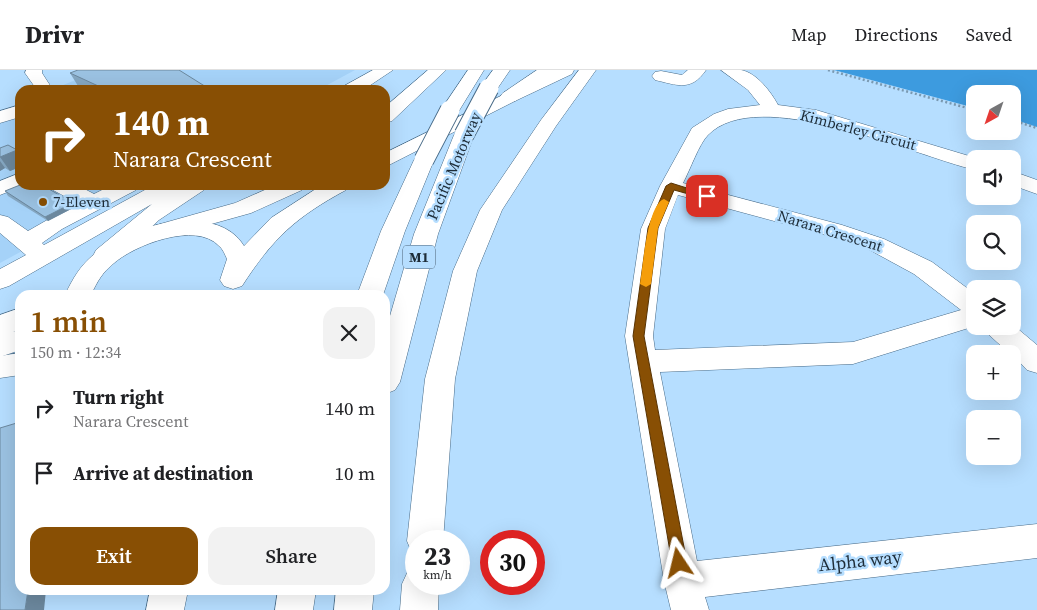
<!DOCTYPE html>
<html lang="en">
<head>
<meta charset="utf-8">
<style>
  body { margin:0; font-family:"Source Serif 4",serif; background:#f2f2f2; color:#202124; height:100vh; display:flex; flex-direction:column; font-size:19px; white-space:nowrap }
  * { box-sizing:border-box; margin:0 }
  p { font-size:16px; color:#757577 }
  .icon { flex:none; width:28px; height:28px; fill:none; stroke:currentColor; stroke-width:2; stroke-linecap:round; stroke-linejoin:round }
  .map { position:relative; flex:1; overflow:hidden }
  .sheet { position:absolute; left:15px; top:220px; width:375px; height:305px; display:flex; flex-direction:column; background:#fff; border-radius:15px; box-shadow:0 5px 20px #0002 }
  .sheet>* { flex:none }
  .banner { position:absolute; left:15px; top:15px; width:375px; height:105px; border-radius:15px; box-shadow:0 5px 20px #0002; background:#884f04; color:#fff; overflow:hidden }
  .needle { width:32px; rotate:220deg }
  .controls { position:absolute; left:966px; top:15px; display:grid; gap:10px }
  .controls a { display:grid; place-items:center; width:55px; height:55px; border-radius:10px; background:#fff; box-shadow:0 5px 20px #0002; font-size:25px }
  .speed { position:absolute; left:405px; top:460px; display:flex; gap:10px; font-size:25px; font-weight:700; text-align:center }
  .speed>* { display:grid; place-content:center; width:65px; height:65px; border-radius:50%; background:#fff; box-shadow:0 5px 20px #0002; line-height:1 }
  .speed small { font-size:12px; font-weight:400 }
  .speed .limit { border:8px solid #d22; background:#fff; color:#111 }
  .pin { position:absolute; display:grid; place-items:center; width:42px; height:42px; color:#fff; margin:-21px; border-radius:10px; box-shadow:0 2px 8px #0006 }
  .me { position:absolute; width:55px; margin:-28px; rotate:350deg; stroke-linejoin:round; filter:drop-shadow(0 0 4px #0008) }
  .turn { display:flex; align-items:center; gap:18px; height:105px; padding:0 15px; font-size:22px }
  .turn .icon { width:65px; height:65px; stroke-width:2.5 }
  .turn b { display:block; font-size:35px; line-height:42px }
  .round { display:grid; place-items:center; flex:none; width:52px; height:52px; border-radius:15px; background:#f2f2f2 }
  .summary { display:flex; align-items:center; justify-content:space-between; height:85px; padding:0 15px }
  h1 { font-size:30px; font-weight:600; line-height:38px; color:#884f04 }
  .cta { display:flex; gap:10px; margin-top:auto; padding:10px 15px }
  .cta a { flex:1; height:58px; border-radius:15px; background:#884f04; color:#fff; font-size:20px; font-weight:600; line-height:58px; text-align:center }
  .cta a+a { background:#f2f2f2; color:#202124 }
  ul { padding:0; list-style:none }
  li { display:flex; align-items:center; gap:15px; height:65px; padding:0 15px }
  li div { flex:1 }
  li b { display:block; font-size:19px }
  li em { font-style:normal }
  header { display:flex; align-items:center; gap:30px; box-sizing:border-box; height:70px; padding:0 25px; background:#fff; border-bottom:1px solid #e0e0e0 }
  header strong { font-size:24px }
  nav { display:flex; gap:28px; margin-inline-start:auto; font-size:18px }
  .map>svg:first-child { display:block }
  .built { fill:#a5d2f8 }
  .water { fill:#3d9bdf }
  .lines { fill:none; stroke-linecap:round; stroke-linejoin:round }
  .minor-casing { stroke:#476a87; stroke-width:1 }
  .major-casing { stroke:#476a87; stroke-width:1 }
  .highway-casing { stroke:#476a87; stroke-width:1 }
  .path { stroke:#7a99b1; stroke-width:2.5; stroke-dasharray:2 2.5; stroke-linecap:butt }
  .minor { fill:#fff; fill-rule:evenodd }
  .major { fill:#fff; fill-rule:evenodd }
  .highway { fill:#fff; fill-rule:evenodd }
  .highway-bridge-casing { stroke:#476a87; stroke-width:21; stroke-linecap:butt }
  .highway-bridge { stroke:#fff; stroke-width:19 }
  .wall { fill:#85a7c2 }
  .shaded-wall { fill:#6c889e }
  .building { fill:#9bc2e2; stroke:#6c889e }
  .route { fill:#884f04; stroke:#583303 }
  .slow { fill:#f59e0b }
  .poi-dot { fill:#884f04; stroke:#b6deff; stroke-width:2 }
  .labels { text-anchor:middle; stroke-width:5; stroke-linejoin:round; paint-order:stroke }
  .shield { fill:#b6deff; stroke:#4b6174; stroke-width:1 }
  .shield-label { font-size:14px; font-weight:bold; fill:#1d2c38 }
  .street-label { font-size:15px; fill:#1d2c38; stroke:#b6deff }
  .poi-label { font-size:15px; fill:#1d2c38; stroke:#b6deff; text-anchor:start }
  .near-street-label { font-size:18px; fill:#1d2c38; stroke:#b6deff }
</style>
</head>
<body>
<header>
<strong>Drivr</strong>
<nav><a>Map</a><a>Directions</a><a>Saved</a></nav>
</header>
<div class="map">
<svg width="1037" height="540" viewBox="0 0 1037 540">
  <rect width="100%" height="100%" fill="#b6deff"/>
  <path class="built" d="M100 0H355L318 20H51Z
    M20 33V115H144L0 193V41Z"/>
  <path class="water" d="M834 0H1037V57L1013 49 1012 24H975V38Z"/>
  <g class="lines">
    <g class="minor-casing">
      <path id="minor" d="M26 0H42V3L53 20H37L25 3Z
        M373 0H393L363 20H341L344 16Z
        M552 0H574L572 4 515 31H503L500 27 503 23Z
        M688 0H706C691 22 677 15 655 10L652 6 655 2 661 1 682 5Z
        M721 0C727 0 735 0 741 0 757 3 771 22 778 35L816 40 979 89H975V100C913 85 758 14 708 65 699 74 690 100 683 113L842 155 884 169 932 192 975 224V256L853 294 660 302 697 491 1037 454V488L705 527 709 540H671L664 511 625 266 641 159 660 116 692 58 714 44 728 39 760 35 748 20ZM678 125 826 165 868 179 914 204 961 240 853 272 655 280 653 266 665 159Z
        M20 35V47L0 53V41Z
        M1012 101 1037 110V124L1012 115Z
        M20 103V115H25L0 125V111Z
        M50 115H77L94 124 112 115H139L136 120 62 159 42 173 44 175 154 115H207L204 120 159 150 114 192 105 194 96 192 93 186 96 180 152 134 9 216 0 219V199L26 185 0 163V145L8 147 28 161 77 133 53 120Z
        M1012 254 1037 275V303L1027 300 1012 284H1010L987 263 984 256H1012Z"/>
    </g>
    <g class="major-casing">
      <path id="major" d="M509 22 515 23 518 27 515 31 385 97V83Z
        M322 115H349L346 120C296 147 273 168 242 216L233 219 224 216 220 210 227 189C225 185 223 179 219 176 196 151 134 175 113 194 102 203 97 212 91 225H65C73 208 81 194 97 182 130 155 217 131 244 176L271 148Z
        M20 238V259L13 262 20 260V280L0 287V245Z"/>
    </g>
    <g class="highway-casing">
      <path id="highway" d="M428 0H446L392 51 385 53V37Z
        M468 0H484L457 44H443L441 40Z
        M493 0H510L495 22H483L480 18Z
        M537 0H556L515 31H503L500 27 503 23Z
        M579 0H596L556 56 502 140 477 201 455 309 443 471H416V485L412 483 407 471 425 309 453 201 480 140 541 50Z
        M464 59 471 61 474 65 438 164 400 312 395 320 385 324V263L414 164 454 65 457 61Z
        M424 84 431 86 434 90 405 161 383 225H357L381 161 414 90 417 86Z
        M276 115H305L302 120 251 143 161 168 153 166 149 161 153 156 235 133Z
        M20 283V305L0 308V286Z
        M416 497V514H439L438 540H400L402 514 408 501Z
        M150 520H188L184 540H146Z
        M278 520H316L313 540H275Z
        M336 520H374L372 540H334Z"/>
    </g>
    <path class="path" d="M828 0 975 40
      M1012 50 1037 58"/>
    <use href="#minor" class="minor"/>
    <use href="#major" class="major"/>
    <use href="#highway" class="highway"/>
    <g class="highway-bridge-casing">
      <path id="highway-bridge" d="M464 65 489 18
        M424 90 450 40"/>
    </g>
    <use href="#highway-bridge" class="highway-bridge"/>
  </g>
  <path class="wall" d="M70 3 211 20H86L78 16Z
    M0 78 17 80 20 84V97L10 101 5 98 0 101Z
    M5 121 73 133 75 137 48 151 8 126Z"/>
  <path class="shaded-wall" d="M17 80 20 84V97L10 101 0 87Z
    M0 91 5 98 0 101Z
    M73 133 75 137 48 151 45 147Z
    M28 520H46L44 540H25Z"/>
  <path class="building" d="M78 0H179L211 20H107L70 3Z
    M8 75 17 80 0 87V78Z
    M20 115H42L73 133 45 147 5 121Z
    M20 352V520H28L25 540H0V358Z"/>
  <path class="route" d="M671 113 712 126 707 129 674 120 658 158 644 266 687 493 685 498 679 500 674 498 672 493 633 266 648 158 666 116Z"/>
  <path class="slow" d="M664 129 669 132 658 158 651 214 646 217 640 214C643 197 647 135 664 129Z"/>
  <circle class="poi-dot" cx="43" cy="132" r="5"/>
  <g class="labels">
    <rect class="shield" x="403" y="175.5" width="32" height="23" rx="4"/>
    <g class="shield-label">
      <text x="419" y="192">M1</text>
    </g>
    <g class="street-label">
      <text transform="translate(858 60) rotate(15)" y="5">Kimberley Circuit</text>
      <text transform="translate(454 96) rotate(-67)" y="5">Pacific Motorway</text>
      <text transform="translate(830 161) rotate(17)" y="5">Narara Crescent</text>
    </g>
    <g class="poi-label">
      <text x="53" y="137">7-Eleven</text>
    </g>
    <g class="near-street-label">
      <text transform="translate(860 491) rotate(-6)" y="6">Alpha way</text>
    </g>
  </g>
</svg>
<div class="controls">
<a><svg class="needle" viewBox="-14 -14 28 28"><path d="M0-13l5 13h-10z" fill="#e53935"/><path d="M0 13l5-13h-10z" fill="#757577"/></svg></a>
<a><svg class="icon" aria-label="sound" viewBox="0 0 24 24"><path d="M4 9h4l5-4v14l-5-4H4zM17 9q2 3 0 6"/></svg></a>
<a><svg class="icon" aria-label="search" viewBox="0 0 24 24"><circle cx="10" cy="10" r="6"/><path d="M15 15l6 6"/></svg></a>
<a><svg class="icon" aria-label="layers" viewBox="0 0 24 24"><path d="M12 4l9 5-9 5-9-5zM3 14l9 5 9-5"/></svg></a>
<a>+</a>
<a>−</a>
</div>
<div class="speed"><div>23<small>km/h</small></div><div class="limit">30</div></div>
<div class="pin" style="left:707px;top:126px;background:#d93025"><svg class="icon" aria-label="arrive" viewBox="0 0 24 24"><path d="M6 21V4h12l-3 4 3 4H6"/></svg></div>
<svg class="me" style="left:679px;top:493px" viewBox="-20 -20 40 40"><path d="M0-17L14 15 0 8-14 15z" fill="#884f04" stroke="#fff" stroke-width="4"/></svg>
<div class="banner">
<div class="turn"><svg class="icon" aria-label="right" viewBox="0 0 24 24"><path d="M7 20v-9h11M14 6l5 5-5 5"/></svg><div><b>140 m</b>Narara Crescent</div></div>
</div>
<section class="sheet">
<div class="summary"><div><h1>1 min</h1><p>150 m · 12:34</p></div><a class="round"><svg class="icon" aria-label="close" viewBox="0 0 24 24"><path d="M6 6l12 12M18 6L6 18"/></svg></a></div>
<ul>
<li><svg class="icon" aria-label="right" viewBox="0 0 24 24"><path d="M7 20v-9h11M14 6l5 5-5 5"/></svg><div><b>Turn right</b><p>Narara Crescent</p></div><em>140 m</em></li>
<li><svg class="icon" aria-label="arrive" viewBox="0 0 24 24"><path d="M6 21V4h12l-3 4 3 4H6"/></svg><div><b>Arrive at destination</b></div><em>10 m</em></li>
</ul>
<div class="cta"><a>Exit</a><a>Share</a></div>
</section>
</div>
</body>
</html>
